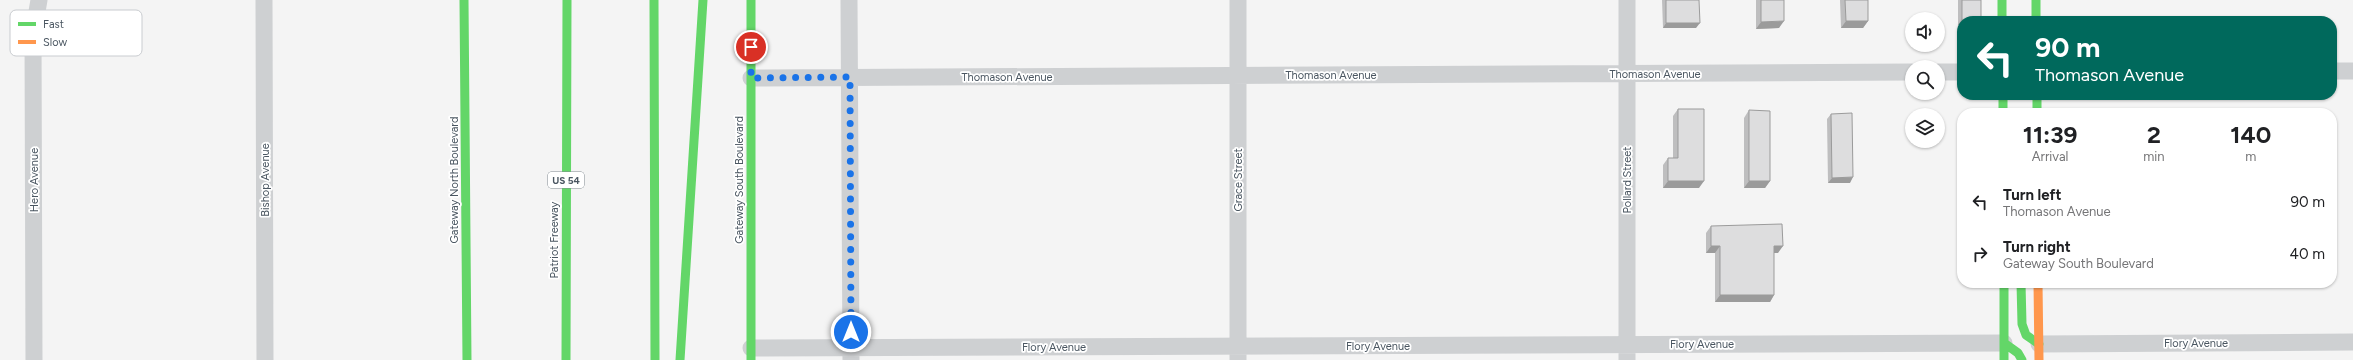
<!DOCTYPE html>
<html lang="en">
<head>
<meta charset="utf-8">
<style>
  body { margin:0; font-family:Figtree,sans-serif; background:#f2f2f2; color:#202124; height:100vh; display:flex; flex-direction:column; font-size:15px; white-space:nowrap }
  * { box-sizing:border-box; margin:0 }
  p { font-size:13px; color:#757577 }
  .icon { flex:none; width:22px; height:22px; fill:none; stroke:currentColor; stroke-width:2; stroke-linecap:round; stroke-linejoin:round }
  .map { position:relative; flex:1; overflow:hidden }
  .drawer { position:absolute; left:1957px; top:108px; width:380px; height:180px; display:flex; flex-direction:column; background:#fff; border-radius:16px; box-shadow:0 1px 3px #0004 }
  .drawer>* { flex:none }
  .hud { position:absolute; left:1957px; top:16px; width:380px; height:84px; border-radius:16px; box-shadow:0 1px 3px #0004; background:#00695c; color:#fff; overflow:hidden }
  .controls { position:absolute; left:1905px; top:12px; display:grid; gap:8px }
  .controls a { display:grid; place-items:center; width:40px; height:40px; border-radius:50%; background:#fff; box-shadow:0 1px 3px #0004; font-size:20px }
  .pin { position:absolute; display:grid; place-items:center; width:34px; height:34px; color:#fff; margin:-17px; border:2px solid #fff; border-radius:50%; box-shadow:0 1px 4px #0007 }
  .me { position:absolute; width:44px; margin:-22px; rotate:0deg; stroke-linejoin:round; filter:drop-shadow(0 0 3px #0008) }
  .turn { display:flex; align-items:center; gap:14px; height:84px; padding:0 12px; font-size:18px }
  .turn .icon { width:52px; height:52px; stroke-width:2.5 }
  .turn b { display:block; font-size:28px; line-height:34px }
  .eta { display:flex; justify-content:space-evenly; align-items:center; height:68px; text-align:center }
  .eta b { font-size:24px; font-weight:700; line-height:28px }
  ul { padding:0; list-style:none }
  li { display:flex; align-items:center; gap:12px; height:52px; padding:0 12px }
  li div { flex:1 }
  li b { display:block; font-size:15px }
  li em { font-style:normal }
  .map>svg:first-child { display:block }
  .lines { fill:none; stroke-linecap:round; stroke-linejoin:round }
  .street { stroke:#ced0d2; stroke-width:17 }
  .fast { stroke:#63d668; stroke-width:9 }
  .slow { stroke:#ff974d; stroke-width:9 }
  .wall { fill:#bebebf }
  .shaded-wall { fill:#9b9b9b }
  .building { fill:#ddddde; stroke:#9b9b9b }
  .route { stroke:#1a73e8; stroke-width:7; stroke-dasharray:0 12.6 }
  .labels { text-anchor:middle; stroke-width:3.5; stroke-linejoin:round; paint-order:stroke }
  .shield { fill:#fff; stroke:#808990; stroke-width:1 }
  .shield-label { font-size:10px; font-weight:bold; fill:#4a5661 }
  .street-label { font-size:11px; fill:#4a5661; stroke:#fff }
  .key { fill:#fff; stroke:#c9ccd0; stroke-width:1 }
  .key-label { font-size:11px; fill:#4a5661 }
</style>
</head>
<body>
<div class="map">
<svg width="2353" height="360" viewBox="0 0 2353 360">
  <rect width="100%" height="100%" fill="#f4f4f4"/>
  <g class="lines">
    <path class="street" d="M264 0 265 360
      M849 0 851 360
      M1627 0V360
      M2332 71H2353
      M1938 72H1962
      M751 78 1912 72
      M2039 344 2353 342
      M751 348 2004 343
      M34 360 33 35 39 0
      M1238 360V0"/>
    <path class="fast" d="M464 0 467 360
      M654 0 655 360
      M751 0V360
      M2002 0V21
      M2036 0V21
      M2003 95V113
      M2037 95V113
      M2004 283V360
      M2021 283 2022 324 2026 335 2039 344
      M2004 343 2018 353 2022 360
      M566 360 567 0
      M680 360 703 0"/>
    <path class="slow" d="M2038 283 2039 360"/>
  </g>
  <path class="wall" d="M1662 0H1699L1696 28H1663Z
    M1756 0H1784L1779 28 1756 29Z
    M1840 0H1868V21L1863 28H1841Z
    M1958 0H1981L1962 21V25H1958Z
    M1678 109 1699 188H1663V165L1668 158H1673V116Z
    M1749 110 1770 181 1765 188H1744V118Z
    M1831 114 1850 183H1828L1827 119Z
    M1711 226 1778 253H1774V295L1770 302H1715V253H1706V233Z"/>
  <path class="shaded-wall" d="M1981 19 1980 21H1962V25H1958L1962 20Z
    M1784 21 1779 28 1756 29 1761 22Z
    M1846 21H1868L1863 28H1841Z
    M1666 23H1700L1696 28H1663Z
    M1853 177 1850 183H1828L1832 178Z
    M1668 181H1704L1699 188H1663Z
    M1749 181H1770L1765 188H1744Z
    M1711 246H1720L1715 253H1706Z
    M1774 246H1783L1778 253H1769Z
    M1720 295H1774L1770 302H1715Z"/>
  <path class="building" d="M1666 0H1699L1700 23H1666Z
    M1761 0H1784V21L1761 22Z
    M1845 0H1868V21H1846Z
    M1962 0H1981V19L1962 20Z
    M1678 109H1704V181H1668V158H1678Z
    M1749 110 1770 111V181H1749Z
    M1852 113 1853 177 1832 178 1831 114Z
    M1782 224 1783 246H1774V295H1720V246H1711V226Z"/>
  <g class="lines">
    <path class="route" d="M751 47V78L850 77 851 332"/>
  </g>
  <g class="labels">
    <rect class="shield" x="548" y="172" width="36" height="16" rx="3"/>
    <g class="shield-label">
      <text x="566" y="184">US 54</text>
    </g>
    <g class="street-label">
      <text x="1655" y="78">Thomason Avenue</text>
      <text x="1331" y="79">Thomason Avenue</text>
      <text x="1007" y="81">Thomason Avenue</text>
      <text transform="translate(34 180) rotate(-90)" y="4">Hero Avenue</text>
      <text transform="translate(265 180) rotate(-90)" y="4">Bishop Avenue</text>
      <text transform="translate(454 180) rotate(-90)" y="4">Gateway North Boulevard</text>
      <text transform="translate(739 180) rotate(-90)" y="4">Gateway South Boulevard</text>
      <text transform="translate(1238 180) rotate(-90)" y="4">Grace Street</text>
      <text transform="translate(1627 180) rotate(-90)" y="4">Pollard Street</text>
      <text transform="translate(554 240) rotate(-90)" y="4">Patriot Freeway</text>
      <text x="2196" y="347">Flory Avenue</text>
      <text x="1702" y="348">Flory Avenue</text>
      <text x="1378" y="350">Flory Avenue</text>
      <text x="1054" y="351">Flory Avenue</text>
    </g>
  </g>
  <rect x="10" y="10" width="132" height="46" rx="6" class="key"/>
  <rect x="18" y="22" width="18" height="4" fill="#63d668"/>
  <rect x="18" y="40" width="18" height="4" fill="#ff974d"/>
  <g class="key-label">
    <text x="43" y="28">Fast</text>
    <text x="43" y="46">Slow</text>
  </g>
</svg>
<div class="controls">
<a><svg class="icon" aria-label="sound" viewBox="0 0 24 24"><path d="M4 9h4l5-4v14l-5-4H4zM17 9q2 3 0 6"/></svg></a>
<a><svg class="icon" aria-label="search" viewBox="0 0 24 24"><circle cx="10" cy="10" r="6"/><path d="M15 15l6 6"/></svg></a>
<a><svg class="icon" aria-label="layers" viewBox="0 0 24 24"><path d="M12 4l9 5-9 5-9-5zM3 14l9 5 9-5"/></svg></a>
</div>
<div class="pin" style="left:751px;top:47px;background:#d93025"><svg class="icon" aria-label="arrive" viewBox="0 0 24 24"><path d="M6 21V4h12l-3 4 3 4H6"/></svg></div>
<svg class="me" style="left:851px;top:332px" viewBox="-20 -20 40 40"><circle r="17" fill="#1a73e8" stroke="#fff" stroke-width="3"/><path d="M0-11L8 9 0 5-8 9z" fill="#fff"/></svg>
<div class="hud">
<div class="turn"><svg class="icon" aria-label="left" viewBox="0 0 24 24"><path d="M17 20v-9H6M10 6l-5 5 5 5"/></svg><div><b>90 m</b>Thomason Avenue</div></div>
</div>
<section class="drawer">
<div class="eta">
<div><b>11:39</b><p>Arrival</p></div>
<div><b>2</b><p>min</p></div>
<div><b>140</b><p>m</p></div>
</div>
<ul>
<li><svg class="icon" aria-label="left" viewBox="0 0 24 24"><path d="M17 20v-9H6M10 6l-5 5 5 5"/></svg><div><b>Turn left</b><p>Thomason Avenue</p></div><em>90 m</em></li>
<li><svg class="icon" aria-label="right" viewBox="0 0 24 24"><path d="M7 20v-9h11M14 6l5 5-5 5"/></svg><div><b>Turn right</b><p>Gateway South Boulevard</p></div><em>40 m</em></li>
</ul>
</section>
</div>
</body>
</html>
